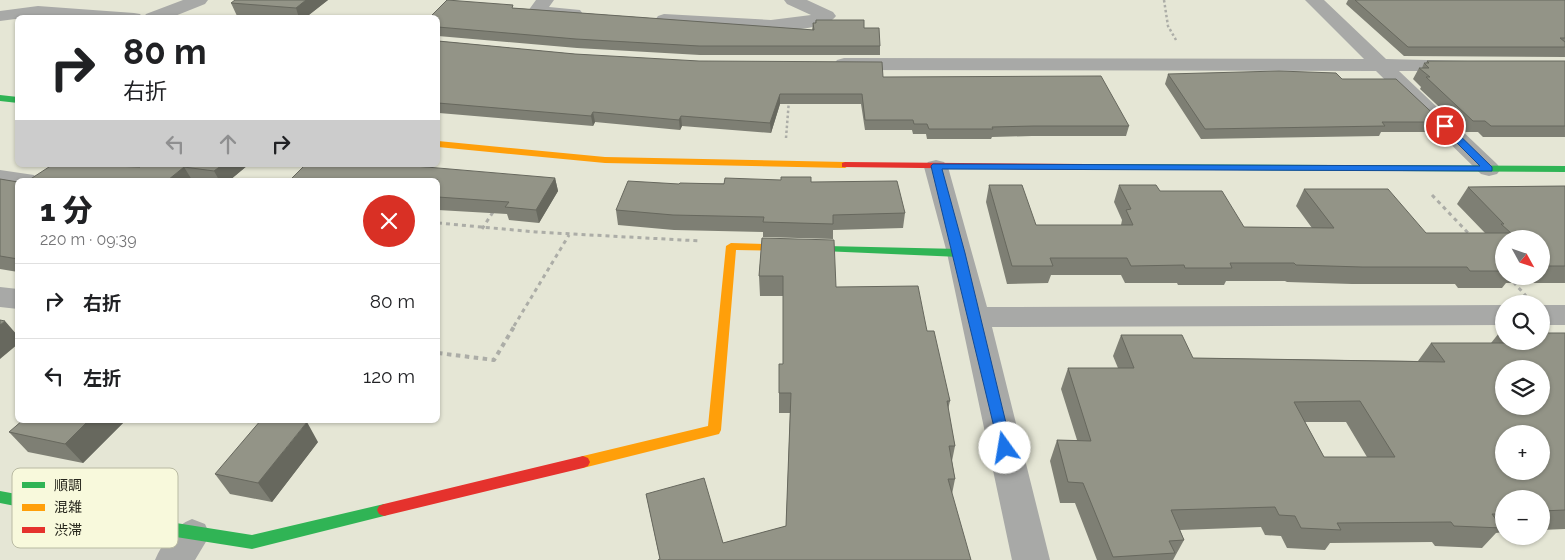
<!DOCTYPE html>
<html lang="ja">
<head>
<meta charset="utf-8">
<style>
  body { margin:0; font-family:Raleway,"Noto Sans JP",sans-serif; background:#f2f2f2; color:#202124; height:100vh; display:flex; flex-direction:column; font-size:19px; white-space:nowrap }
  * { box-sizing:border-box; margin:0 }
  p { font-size:16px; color:#757577 }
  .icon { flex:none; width:28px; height:28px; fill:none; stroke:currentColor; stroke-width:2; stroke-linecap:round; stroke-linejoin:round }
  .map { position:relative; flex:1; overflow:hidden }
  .details { position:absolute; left:15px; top:178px; width:425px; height:245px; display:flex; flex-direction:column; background:#fff; border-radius:8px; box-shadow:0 1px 4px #0004 }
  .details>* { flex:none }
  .top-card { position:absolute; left:15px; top:15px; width:425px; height:152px; border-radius:8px; box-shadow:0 1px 4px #0004; background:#fff; color:#202124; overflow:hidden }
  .needle { width:32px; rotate:130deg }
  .tools { position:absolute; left:1495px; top:230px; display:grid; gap:10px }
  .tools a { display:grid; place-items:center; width:55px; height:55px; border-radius:50%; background:#fff; box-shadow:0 1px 4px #0004; font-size:25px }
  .pin { position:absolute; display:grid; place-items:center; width:42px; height:42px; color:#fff; margin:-21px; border:2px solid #fff; border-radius:50%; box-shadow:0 1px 5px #0007 }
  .me { position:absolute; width:55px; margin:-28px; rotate:347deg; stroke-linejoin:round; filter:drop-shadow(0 0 4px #0008) }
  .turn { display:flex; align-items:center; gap:18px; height:105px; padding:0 25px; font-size:22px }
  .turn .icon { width:65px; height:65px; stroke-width:2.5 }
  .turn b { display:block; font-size:35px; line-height:42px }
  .lanes { display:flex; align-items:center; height:48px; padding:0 25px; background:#0003; justify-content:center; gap:25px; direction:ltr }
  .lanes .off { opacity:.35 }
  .round { display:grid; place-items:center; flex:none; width:52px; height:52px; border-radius:26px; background:#f2f2f2 }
  .headline { display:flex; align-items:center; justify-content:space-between; height:85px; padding:0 25px }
  h1 { font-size:30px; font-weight:800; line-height:38px }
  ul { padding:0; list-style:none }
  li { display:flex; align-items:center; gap:15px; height:75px; padding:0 25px; border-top:1px solid #e0e0e0 }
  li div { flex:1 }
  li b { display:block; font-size:19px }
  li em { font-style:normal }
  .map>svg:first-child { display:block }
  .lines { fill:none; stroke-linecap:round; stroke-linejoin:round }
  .path-far2 { stroke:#acada7; stroke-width:2.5; stroke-dasharray:2.5 2.5; stroke-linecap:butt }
  .path-far1 { stroke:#acada7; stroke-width:3; stroke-dasharray:4 4; stroke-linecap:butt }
  .path { stroke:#acada7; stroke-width:4; stroke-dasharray:4.5 4.5; stroke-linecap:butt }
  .street { fill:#a8a9a7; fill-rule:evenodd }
  .fast { fill:#30b455; fill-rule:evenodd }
  .slow { fill:#ff9f0a; fill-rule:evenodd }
  .jam { fill:#e5322d; fill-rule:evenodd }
  .wall { fill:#7e7f74; fill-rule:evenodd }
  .shaded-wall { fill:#67685e }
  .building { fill:#939487; stroke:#67685e; fill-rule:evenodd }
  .route { fill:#1a73e8; stroke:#114b97 }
  .key { fill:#f8f9dc; stroke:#b9baa3; stroke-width:1 }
  .key-label { font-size:14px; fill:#27271d }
</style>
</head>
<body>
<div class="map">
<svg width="1565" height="560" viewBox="0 0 1565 560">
  <rect width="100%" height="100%" fill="#e5e6d5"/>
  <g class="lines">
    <path class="path-far2" d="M1164 0 1168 26 1176 40
      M786 138 789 100"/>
    <path class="path-far1" d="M1432 195 1471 236
      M438 223 536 232 701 241
      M482 229 493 212
      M1508 276 1526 296
      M514 326 569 235"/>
    <path class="path" d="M438 353 494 360 515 325"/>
    <path class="street" d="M183 0H208L205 4 170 18H143L146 14Z
      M536 0H554L549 7 580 10 583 14 580 18 574 19 531 15 528 11Z
      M784 0H807L833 12 836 16C819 41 694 27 664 26L658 24 655 20 658 16 664 14 771 20 811 15 787 4Z
      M1305 0H1324L1386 59 1468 61 1471 65 1468 69 1461 71H1399L1497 164 1501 169 1497 174 1489 176 1481 174 1376 71 844 70 837 68 834 64 837 60 844 58 1364 59Z
      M38 6 134 13 140 14 143 18 38 16 0 21V11Z
      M936 160 944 162 948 167 987 307 1504 305V325L992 327 1050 560H1012L947 253 924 167 928 162Z
      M0 170 34 175 38 180H18V186L0 184Z
      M0 287 18 289V309L0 307Z
      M1541 305H1565V325H1541Z
      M192 519 205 524 210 535 195 560H155C163 542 174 526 192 519Z"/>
    <path class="fast" d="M0 95 18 97V103L0 101Z
      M1086 164 1565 166V172L1083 169 1081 167Z
      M826 246 960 249 965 253 960 257 822 251 821 249 822 247Z
      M0 491 157 520 252 535 384 504 389 506 391 510 389 514 384 516 252 549 157 534 0 503Z"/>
    <path class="slow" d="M438 141 605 157 845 162 850 165 845 168 605 163 438 147Z
      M731 243 826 246 831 249 826 252 736 250 721 430 719 434 583 468 578 466 576 462 578 458 583 456 708 426 726 246Z"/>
    <path class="jam" d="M845 162 1086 164 1091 167 1086 170 842 167V163Z
      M583 456 588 458 590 462 588 466 583 468 384 516 379 514 377 510 379 506 384 504Z"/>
  </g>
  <path class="wall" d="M328 0 305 18H261L237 16 231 3Z
    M1348 0H1565V57L1404 56 1346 4Z
    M514 8 812 30 813 23H815L816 20 864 28 880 46V55H700L577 48 438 36V41V18Z
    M438 41 575 54 883 77 1129 126 1126 136H1032L992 137 991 139H927L926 134H913L912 130H865L861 104H780L771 133 682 126 680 130 595 122 593 126 439 113 438 110Z
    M1427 61H1565V137H1483L1478 132H1466L1420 89 1421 87 1413 79 1419 68H1422L1424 63H1426Z
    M1168 74 1342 79 1442 122 1436 132H1381L1379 136 1201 139 1165 84Z
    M137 165 135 167 248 165 230 180H29Z
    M555 178 558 191 539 223 509 220 507 214 438 210V180Z
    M0 179 18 182V272L0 269Z
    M811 182 905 213 903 228 833 230V239L763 237V232L674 230 618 225 616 210 679 184Z
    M989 185 1036 225H1121L1122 220 1114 202 1119 185 1160 191 1244 227 1312 228 1296 206 1304 189 1426 233H1485L1457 204 1468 187 1565 186V283H1506L1502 288H1458L1455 284H1352L1287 282 1285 281H1226L1224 285H1178L1177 283H1125L1121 275H1051L1048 283 1007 284 986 202ZM1504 239H1541V276H1504Z
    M762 238 836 287 927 331 950 401 948 410 955 446 952 461 955 479 952 494 660 560 646 494 723 543 786 526 790 413H779V393L783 364V296H760L759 276Z
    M1499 333H1504V341H1541L1565 333V529L1541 530V499H1504V532L1496 533 1482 548 1435 546 1432 542 1330 543 1325 550 1287 548 1281 536 1265 535 1261 527 1180 530 1184 540 1173 560H1097L1075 503H1060L1050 461 1057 440H1077L1061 389 1068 368H1118L1113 356 1121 335 1193 358 1418 361 1431 343H1491ZM1305 422H1346L1367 457H1324Z
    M126 420 83 463 28 452 9 432Z
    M318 442 272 502 230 494 215 474Z"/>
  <path class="shaded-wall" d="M306 0H328L305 18H299L296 8Z
    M780 94V104L771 133 770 123Z
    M593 112 595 122 593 126 591 116Z
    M681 116 682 126 680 130 679 120Z
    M111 165H137L121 179 111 166Z
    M222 165H248L230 180H219L214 171Z
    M184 167 192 180H168Z
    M555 178 558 191 539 223 536 210Z
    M5 321 18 336V344L0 359V325Z
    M89 420H126L83 463 65 444Z
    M307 422 318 442 272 502 258 483Z"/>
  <path class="building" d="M235 0H306L296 8 231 3Z
    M447 0 513 5 512 8 814 30 813 23H816V20H864V28H879L880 46H699L576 39 438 27V18H429Z
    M1355 0H1565V38H1560L1565 42V47H1408Z
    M438 41 575 54 699 61 882 62 883 77 1101 76 1129 126H1034L992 127 993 129H929L927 124H914L913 120H865L862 94H780L770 123 681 116 679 120 593 112 591 116 438 103Z
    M1427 61H1565V126H1491L1485 121H1473L1426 77H1430L1419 68H1429L1424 63H1429Z
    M1279 71 1336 73 1342 79H1396L1442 122H1382L1385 126 1205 129 1168 74Z
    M52 165H111V166L140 167 142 165H222L214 171 184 167 168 180H29Z
    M305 165H403L555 178 536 210 505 207 509 202 438 197V180H290Z
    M781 177H811V182L897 181 905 213 833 215V224L763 222 764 217 673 215 616 210 628 181 679 184 680 183 724 184 725 178 781 180Z
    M0 179 18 182V259L0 256Z
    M989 185H1022L1036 225H1133L1126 210 1131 209 1119 185H1156L1160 191H1222L1244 227 1334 228 1304 189H1388L1426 233H1511L1501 224H1504L1468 187 1565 186V266H1541V239H1504V271H1470L1467 267H1362L1296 265 1294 263H1230L1232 268H1185L1184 265 1131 266 1127 258H1050L1053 266H1012Z
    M762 238 834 240 836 287 918 286 927 331H934L950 401H947L955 446H949L955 479H948L971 560H658L660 559 646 494 704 478 723 543 786 526 791 393H779V364H783V276H759Z
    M0 320 5 321 0 325Z
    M1499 333H1504V339Z
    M1541 333H1565V510L1541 511V499H1504V514H1492L1502 528 1454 526 1451 522 1337 523 1341 530 1301 528 1295 516 1279 515 1275 507 1171 510 1184 540 1169 541 1175 553 1113 557 1083 483 1068 482 1057 440 1091 441 1068 368H1134L1121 335H1182L1193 358 1445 362 1431 343H1508L1506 341H1541ZM1504 369H1541V406H1504ZM1360 401 1395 457H1324L1294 402ZM1504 434H1541V471H1504Z
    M23 420H89L65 444 9 432Z
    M261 420H296L307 422 258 483 215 474Z"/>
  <path class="route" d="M1442 124H1448L1492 167V171L942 169 965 253 1012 448 1010 452H1000L931 166 933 164 1480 166 1442 128Z"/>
  <rect x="12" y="468" width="166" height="80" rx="8" class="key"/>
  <rect x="22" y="482" width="23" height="6" fill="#30b455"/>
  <rect x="22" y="504" width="23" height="7" fill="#ff9f0a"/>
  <rect x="22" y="527" width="23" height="6" fill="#e5322d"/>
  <g class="key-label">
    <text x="54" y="490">順調</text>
    <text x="54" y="512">混雑</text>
    <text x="54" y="535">渋滞</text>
  </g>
</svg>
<div class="tools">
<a><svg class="needle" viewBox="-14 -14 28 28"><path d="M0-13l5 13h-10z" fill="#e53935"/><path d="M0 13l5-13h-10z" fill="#757577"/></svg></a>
<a><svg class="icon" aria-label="search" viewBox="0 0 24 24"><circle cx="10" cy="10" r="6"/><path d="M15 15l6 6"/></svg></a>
<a><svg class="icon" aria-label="layers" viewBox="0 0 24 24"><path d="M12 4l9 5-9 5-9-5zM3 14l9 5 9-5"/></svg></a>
<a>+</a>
<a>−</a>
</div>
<div class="pin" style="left:1445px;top:126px;background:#d93025"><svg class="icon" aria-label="arrive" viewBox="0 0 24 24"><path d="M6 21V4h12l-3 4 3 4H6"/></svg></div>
<svg class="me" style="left:1005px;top:448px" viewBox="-20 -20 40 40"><circle r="19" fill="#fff"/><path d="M0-13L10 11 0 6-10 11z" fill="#1a73e8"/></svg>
<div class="top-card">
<div class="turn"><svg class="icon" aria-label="right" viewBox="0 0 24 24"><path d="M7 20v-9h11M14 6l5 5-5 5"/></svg><div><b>80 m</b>右折</div></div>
<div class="lanes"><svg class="icon off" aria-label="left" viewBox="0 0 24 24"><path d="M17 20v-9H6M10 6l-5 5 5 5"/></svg><svg class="icon off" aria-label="ahead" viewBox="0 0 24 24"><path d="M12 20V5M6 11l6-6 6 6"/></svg><svg class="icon" aria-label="right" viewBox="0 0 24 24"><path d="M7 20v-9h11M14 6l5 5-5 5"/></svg></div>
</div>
<section class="details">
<div class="headline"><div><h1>1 分</h1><p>220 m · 09:39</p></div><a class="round" style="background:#d93025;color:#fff"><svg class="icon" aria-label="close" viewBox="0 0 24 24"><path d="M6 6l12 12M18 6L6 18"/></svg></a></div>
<ul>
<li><svg class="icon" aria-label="right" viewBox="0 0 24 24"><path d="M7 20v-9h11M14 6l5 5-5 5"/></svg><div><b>右折</b></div><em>80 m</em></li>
<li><svg class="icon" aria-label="left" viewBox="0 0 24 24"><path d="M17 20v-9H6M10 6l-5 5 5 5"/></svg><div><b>左折</b></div><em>120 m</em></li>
</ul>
</section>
</div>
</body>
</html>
